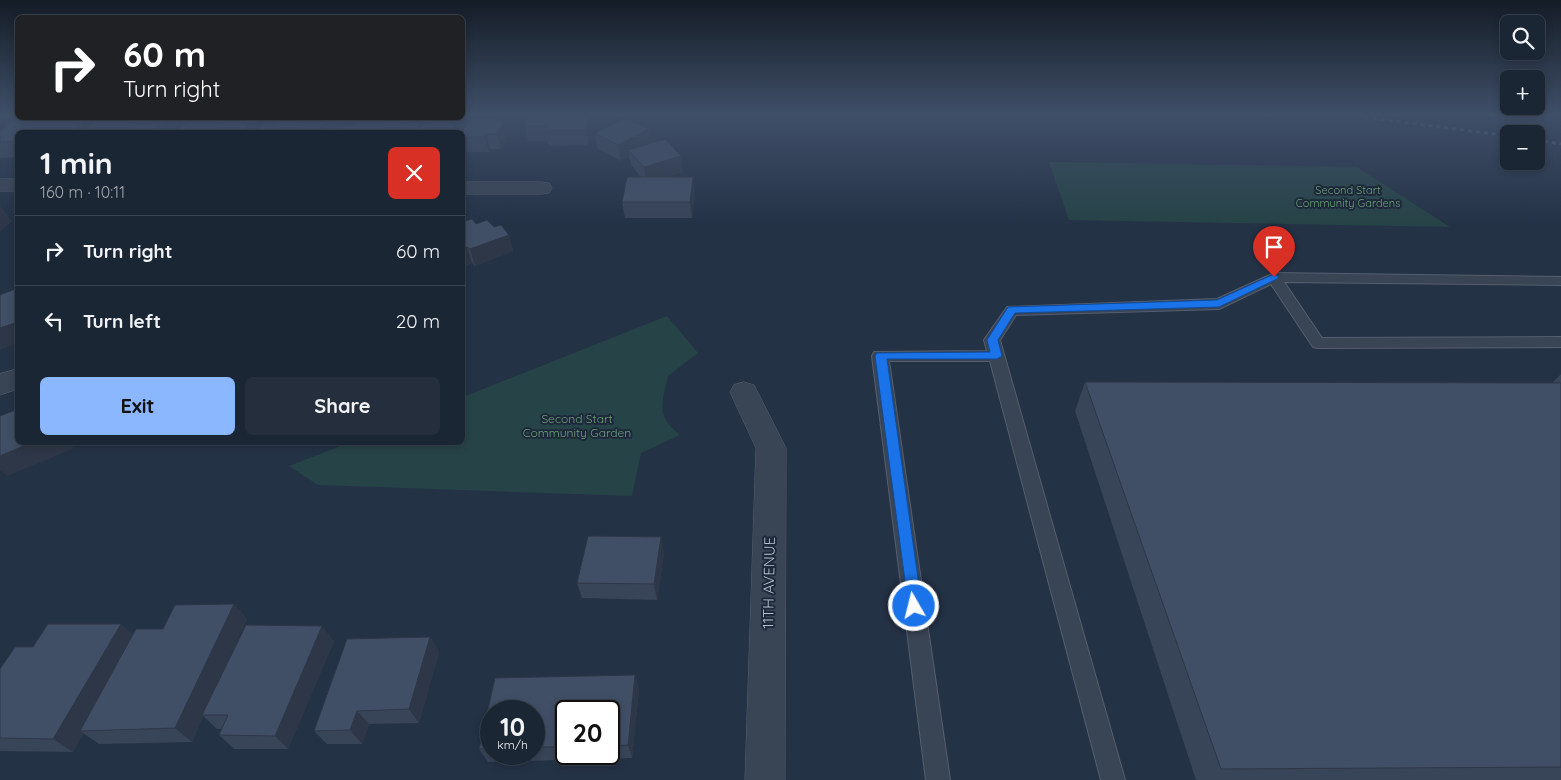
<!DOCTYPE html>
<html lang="en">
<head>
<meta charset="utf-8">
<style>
  body { margin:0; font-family:Quicksand,sans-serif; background:#242e3c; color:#f1f3f6; height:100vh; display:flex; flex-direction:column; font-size:19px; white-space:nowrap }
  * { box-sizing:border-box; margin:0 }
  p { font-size:16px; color:#a0a5ac }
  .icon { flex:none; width:28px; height:28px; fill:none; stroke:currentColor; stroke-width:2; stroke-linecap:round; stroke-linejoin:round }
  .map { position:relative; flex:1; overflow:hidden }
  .details { position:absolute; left:15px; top:130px; width:450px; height:315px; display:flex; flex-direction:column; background:#1b2634; border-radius:8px; box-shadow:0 2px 8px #0003,0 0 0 1px #39434f }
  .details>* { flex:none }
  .hud { position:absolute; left:15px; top:15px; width:450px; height:105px; border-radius:8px; box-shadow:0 2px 8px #0003,0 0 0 1px #39434f; background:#202124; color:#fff; overflow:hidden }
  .controls { position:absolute; left:1500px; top:15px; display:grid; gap:10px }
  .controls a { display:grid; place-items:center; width:45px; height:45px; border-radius:8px; background:#1b2634; box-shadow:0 2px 8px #0003,0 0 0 1px #39434f; font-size:25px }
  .speed { position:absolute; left:480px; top:700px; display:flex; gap:10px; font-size:25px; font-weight:700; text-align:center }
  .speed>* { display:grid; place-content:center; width:65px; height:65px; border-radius:50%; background:#1b2634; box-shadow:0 2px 8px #0003,0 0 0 1px #39434f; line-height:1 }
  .speed small { font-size:12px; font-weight:400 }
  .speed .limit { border:2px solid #111; border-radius:8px; background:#fff; color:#111 }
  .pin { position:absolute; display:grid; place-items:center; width:42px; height:42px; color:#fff; margin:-51px -21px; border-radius:50% 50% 50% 0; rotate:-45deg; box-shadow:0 0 5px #0007 }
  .pin .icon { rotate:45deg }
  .me { position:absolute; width:55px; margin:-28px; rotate:352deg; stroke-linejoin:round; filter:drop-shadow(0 0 4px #0008) }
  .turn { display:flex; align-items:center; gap:18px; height:105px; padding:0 25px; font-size:22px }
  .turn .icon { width:65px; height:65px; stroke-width:2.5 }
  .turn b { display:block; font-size:35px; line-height:42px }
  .round { display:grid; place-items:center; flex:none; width:52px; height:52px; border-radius:8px; background:#242e3c }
  .overview { display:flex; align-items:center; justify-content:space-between; height:85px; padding:0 25px }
  h1 { font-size:30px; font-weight:800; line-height:38px }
  .primary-button { display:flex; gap:10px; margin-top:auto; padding:10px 25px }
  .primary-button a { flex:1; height:58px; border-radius:8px; background:#8bb7ff; color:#111; font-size:20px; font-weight:800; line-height:58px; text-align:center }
  .primary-button a+a { background:#242e3c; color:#f1f3f6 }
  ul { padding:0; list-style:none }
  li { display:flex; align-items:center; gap:15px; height:70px; padding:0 25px; border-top:1px solid #39434f }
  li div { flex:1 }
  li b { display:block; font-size:19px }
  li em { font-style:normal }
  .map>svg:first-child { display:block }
  .green { fill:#264347 }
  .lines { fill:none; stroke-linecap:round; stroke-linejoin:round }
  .service-casing { stroke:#555f6f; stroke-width:2 }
  .minor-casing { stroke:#555f6f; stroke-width:1 }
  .tertiary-casing { stroke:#555f6f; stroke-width:1 }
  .service { fill:#394455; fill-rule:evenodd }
  .minor { fill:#394455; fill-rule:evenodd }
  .tertiary { fill:#394455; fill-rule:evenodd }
  .rail { stroke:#5b687c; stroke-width:3; stroke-dasharray:4 4; stroke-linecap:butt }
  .wall { fill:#384458; fill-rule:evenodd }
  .shaded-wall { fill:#2e3747 }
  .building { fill:#414f66; stroke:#2e3747 }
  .route { fill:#1a73e8; stroke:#114b97 }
  .labels { text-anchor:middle; stroke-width:4; stroke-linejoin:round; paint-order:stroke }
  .far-park-label { font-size:11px; fill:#6ba278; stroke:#1d293a }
  .park-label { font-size:12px; fill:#6ba278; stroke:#1d293a }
  .near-street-label { font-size:15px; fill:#b7c0ce; stroke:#1d293a }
</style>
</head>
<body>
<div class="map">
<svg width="1561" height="780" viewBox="0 0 1561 780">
  <rect width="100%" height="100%" fill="#243246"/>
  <path class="green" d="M1049 162 1357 167 1450 227 1069 220Z
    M667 316 698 353 668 376C662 404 655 415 680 435L641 453 632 496 318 485 289 466 348 443 462 442 463 397Z"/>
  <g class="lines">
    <g class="service-casing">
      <path id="service" d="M1274 273 1561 277V285L1284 282 1322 338 1561 337V347L1318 348 1313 347 1271 284 1219 309 1016 315 1000 340 1125 780H1101L990 361H889L950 780H926L872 356 874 352 987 351 984 340 1007 307 1217 299Z"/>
    </g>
    <g class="minor-casing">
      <path id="minor" d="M0 179H18V191H0Z
        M462 182H541L549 183 552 188 549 193 541 194H462Z
        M18 369V389L0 395V374Z"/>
    </g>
    <g class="tertiary-casing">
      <path id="tertiary" d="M744 382 754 385 786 448 785 780H745L756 448 730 392 734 385Z"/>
    </g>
    <use href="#service" class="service"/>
    <use href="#minor" class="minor"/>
    <use href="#tertiary" class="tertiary"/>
    <path class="rail" d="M1349 115 1509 136
      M1536 140 1561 144"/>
  </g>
  <path class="wall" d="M0 115 22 118 23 119H51L53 118H97L99 120H111L134 118 18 132V157L0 158Z
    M582 117 592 132 588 145 549 146 548 141H528L525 126Z
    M410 118 412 122 422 127 463 132 495 121 507 136 501 149H490L489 152H466L462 142V132L354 126Z
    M595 133 650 143 683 172 665 177 695 193 692 218H625L622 202 641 177 631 165 629 156 621 161 597 148Z
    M462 222 494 227 509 235 513 251 475 266 472 263 462 267Z
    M1561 374V780H1196L1075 411 1085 382 1552 383Z
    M664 553 657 600 582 598 577 583Z
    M234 604 247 619 224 669 334 641 288 749H234L219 735 222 729H217L203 716 192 742 99 744 83 733 73 752 0 751V669L33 647 121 624 133 635 163 629Z
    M430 637 439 652 419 723 369 724 362 744H327L314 731Z
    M635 675 639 689 632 758 488 762 479 749 495 678ZM491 711H534V754H491ZM566 711H609V754H566Z"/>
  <path class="shaded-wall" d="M10 115H18V118H21L27 125 0 142V122Z
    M589 117 592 132 588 145 586 130Z
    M88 118H97L103 128 98 132H72Z
    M134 118 143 132 130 123Z
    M244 118 248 126 252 120 258 132H242L241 120Z
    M410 118 415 132 421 122 424 132H411L407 122Z
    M459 118 464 133 462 136V132H452Z
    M494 118 498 133 503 121 507 136 501 149 497 134 493 121Z
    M324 122 329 132 319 128Z
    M161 123 166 132H154L153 130Z
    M649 129 651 145 628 150 629 156 621 161 618 145Z
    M486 134 490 149 489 152 485 137Z
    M681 156 683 172 646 183 644 167Z
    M693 177 695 193 692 218 690 202Z
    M0 206 12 221 0 232Z
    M509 235 513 251 475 266 470 249Z
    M467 247 472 263 462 267V248Z
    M18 322V343L0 350V328Z
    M33 442H72L73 449 7 476 0 470V456Z
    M661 537 664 553 657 600 654 584Z
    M234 604 247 619 204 715H202L203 716 192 742 175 728Z
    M121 624 137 639 80 731 83 733 73 752 53 739Z
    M322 626 334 641 288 749 275 736Z
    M430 637 439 652 419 723 409 709Z
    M635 675 639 689 632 758 628 745Z
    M357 711 369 724 362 744 350 730Z"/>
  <path class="building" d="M0 115H10L0 122Z
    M529 115H580L579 117H589L586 130H546L547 126H525Z
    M53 118H88L72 132H18V141L0 142V132L15 119H51Z
    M113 118H134L130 123H161L153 130H160L157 132H83L96 120H111Z
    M221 118H243L241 120H252L242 132H176L187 122H217Z
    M280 118H302L299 122H324L319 128H334L331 132H255L264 122H276Z
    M387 118H410L407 122H421L415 132H340L344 126H354L357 122H384Z
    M427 118H459L452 132H419Z
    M470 118H494L493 121H503L497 134H486L485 137H462V134Z
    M625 118 649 129 618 145 595 133Z
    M665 139 681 156 644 167 628 150Z
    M627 177H693L690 202H622Z
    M472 219 476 224 487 220 494 227 501 225 509 235 470 249 467 247 462 248V222Z
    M18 288V322L0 328V295Z
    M1085 382 1561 383V767L1221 769Z
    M18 409V442H33L0 456V416Z
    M588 536 661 537 654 584 577 583Z
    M234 604 175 728 80 731 136 629H163L175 605Z
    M48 624H121L53 739 0 738V669L15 647H33Z
    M246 625 322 626 275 736 219 735 228 715H202Z
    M430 637 409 709 357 711 350 730 314 731 347 639Z
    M635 675 628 745 609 746V711H566V747H534V711H491V748L479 749 495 678Z"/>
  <linearGradient id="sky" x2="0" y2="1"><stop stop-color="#141c26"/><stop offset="0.51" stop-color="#3f4f68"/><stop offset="1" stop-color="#3f4f68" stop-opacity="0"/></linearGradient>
  <rect width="1561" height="224" fill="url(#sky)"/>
  <path class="route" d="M1274 274 1279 277 1277 279 1219 307 1015 313 998 340 1002 356 997 359H887L922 606 920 611 914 613 909 611 875 356 877 353 990 352 987 340 1008 307 1217 300Z"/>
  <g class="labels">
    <g class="far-park-label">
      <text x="1348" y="194">Second Start<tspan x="1348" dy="13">Community Gardens</tspan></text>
    </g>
    <g class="park-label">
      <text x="577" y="423">Second Start<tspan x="577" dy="14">Community Garden</tspan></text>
    </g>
    <g class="near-street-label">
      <text transform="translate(769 583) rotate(-89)" y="5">11TH AVENUE</text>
    </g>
  </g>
</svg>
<div class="controls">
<a><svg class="icon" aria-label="search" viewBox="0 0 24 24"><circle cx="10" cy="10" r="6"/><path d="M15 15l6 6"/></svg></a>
<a>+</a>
<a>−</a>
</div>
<div class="speed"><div>10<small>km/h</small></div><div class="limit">20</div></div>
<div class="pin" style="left:1274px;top:277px;background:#d93025"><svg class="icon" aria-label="arrive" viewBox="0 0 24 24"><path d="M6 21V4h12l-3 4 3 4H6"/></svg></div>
<svg class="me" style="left:914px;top:606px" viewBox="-20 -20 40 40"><circle r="17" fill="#1a73e8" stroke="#fff" stroke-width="3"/><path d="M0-11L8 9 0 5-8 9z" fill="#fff"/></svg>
<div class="hud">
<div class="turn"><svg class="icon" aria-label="right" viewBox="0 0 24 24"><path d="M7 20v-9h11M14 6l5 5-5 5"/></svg><div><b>60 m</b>Turn right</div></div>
</div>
<section class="details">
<div class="overview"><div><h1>1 min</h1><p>160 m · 10:11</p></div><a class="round" style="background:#d93025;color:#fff"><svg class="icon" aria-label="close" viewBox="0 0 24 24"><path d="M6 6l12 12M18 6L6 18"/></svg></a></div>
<ul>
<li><svg class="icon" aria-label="right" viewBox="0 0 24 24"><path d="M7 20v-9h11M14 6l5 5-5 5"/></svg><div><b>Turn right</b></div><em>60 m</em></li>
<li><svg class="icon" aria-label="left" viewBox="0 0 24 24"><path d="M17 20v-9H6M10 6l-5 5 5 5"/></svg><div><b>Turn left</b></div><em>20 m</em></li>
</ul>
<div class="primary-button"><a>Exit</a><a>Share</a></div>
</section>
</div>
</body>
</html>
